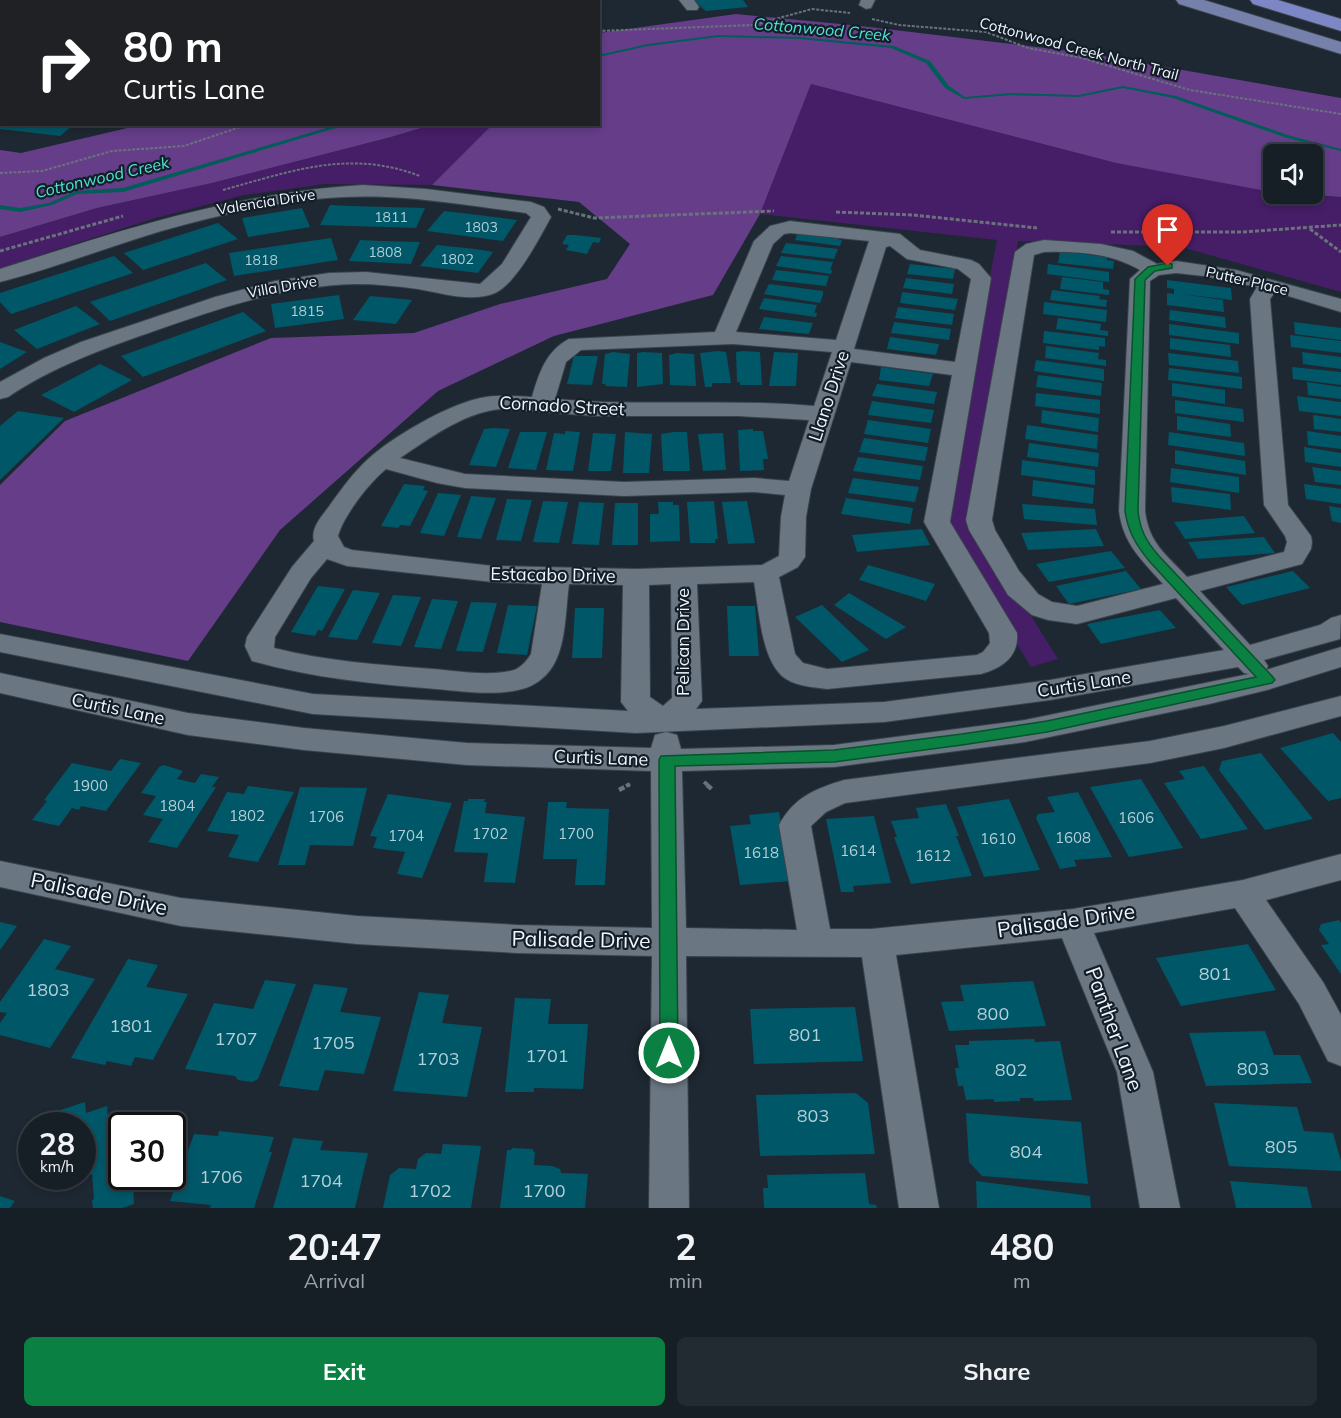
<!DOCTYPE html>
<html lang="en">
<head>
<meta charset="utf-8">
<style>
  body { margin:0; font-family:Mulish,sans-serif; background:#232b32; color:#f1f3f6; height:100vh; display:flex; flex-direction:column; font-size:22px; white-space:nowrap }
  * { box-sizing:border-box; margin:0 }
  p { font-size:20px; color:#9ea2a7 }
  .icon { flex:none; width:33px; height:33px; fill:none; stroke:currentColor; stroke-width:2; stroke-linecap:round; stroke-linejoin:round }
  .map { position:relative; height:1208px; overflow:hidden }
  .details { display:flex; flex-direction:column; background:#161e26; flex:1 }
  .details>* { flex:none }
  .guide { position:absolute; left:0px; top:0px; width:600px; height:126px; box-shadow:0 3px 9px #0003,0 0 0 2px #353c43; background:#202124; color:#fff; overflow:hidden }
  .controls { position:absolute; left:1263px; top:144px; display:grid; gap:12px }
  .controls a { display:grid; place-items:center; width:60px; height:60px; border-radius:9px; background:#161e26; box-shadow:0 3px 9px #0003,0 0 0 2px #353c43; font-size:30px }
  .speed { position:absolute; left:18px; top:1112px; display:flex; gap:12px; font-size:30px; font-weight:700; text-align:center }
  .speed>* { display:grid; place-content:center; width:78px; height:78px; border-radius:50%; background:#161e26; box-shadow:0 3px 9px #0003,0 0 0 2px #353c43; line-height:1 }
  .speed small { font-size:15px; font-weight:400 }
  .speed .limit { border:3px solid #111; border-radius:9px; background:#fff; color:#111 }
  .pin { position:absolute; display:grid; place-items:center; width:51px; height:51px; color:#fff; margin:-62px -26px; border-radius:50% 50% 50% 0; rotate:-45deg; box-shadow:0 0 6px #0007 }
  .pin .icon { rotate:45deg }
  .me { position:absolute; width:66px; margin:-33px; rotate:0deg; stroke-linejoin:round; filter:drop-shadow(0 0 4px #0008) }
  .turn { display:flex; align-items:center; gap:21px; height:126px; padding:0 24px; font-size:27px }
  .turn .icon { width:78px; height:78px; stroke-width:2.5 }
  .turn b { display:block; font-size:42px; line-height:51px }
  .eta { display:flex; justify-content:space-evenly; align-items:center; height:102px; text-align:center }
  .eta b { font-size:36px; font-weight:700; line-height:42px }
  .button { display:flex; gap:12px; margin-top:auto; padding:12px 24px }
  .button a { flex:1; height:69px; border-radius:9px; background:#0b8043; color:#fff; font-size:24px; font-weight:700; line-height:69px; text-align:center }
  .button a+a { background:#232b32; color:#f1f3f6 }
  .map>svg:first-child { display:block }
  .green { fill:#461d67 }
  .forest { fill:#653d89 }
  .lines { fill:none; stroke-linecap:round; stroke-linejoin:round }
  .stream { fill:#005d57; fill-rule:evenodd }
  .building { fill:#005768 }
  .minor-casing { stroke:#3a434b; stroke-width:2 }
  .major-casing { stroke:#3a434b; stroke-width:2 }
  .highway-casing { stroke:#3a434b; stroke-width:2 }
  .path-far3 { stroke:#6a737c; stroke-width:2; stroke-dasharray:3 1.5; stroke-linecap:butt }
  .path-far2 { stroke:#6a737c; stroke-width:3; stroke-dasharray:4 2; stroke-linecap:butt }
  .path-far1 { stroke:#6a737c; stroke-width:4; stroke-dasharray:4.5 3; stroke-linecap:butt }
  .path { stroke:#6a737c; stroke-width:4.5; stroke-dasharray:6 4; stroke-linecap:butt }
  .minor { fill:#6a7682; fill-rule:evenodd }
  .major { fill:#7580ab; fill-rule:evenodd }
  .highway { fill:#7d87c6; fill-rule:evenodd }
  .route { fill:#0b8043; stroke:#07532c; stroke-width:1.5 }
  .labels { text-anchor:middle; stroke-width:4.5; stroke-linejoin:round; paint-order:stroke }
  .far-number-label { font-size:14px; fill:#b3ced8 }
  .far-street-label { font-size:15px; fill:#eff6fd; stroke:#141e28 }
  .number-label { font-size:15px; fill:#b3ced8 }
  .far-water-label { font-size:16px; font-style:italic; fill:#4fe2d5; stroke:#141e28 }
  .street-label { font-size:18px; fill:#eff6fd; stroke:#141e28 }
  .near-number-label { font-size:18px; fill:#b3ced8 }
  .near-street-label { font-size:21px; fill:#eff6fd; stroke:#141e28 }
</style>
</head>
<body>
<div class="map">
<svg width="1341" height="1208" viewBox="0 0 1341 1208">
  <rect width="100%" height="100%" fill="#1e2832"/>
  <path class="green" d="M811 84 1116 163 1273 191 1274 194 1341 197V292L1181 247 1018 241 972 522 1058 659 1031 667 942 521 997 240 760 214Z
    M431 125H492L432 185 325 184 244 195 152 219 0 268V237L97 208 212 183 391 137Z"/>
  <path class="forest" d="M736 14 861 26 1086 53 1341 98V197L1300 194H1312V154H1274L1273 191 1261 190 1116 163 811 84 760 214 713 295 554 336 438 391 280 530 188 661 0 622V485L65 421 271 338 414 333 500 304 607 279 630 244 579 202 432 185 492 125 598 124 599 33Z
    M140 125V124L431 125 391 137 212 183 97 208 0 237V150L21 153Z"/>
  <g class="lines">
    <path class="stream" d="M718 35 799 37 894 46 930 61 949 86 965 97 1011 93 1079 95 1123 86 1176 96 1291 136 1341 149V151L1287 138 1173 98 1123 88 1079 97 1011 95 964 99 945 88 926 63 891 48 799 39 718 37 648 46 598 57V55L648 44Z
      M340 124H349L123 192 77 194 52 205 20 212 0 209V205L20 208 49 203 76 191 123 188Z"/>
  </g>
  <path class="building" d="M693 0H743L748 7 706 11Z
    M0 124H74L60 136 0 129Z
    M330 205 350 206 425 208 416 228 320 225Z
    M302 208 310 227 248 237 242 218Z
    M444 211 462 213 517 220 503 241 427 231Z
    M218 223 238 239 143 270 124 253Z
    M798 232 841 235 839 240H842L840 246 795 240Z
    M567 235H575L601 238 599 243 593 242 587 254 566 250 569 245 562 244Z
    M331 238 338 260 234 276 229 253Z
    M360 240 380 241 420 242 411 264 349 261Z
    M786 243 838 249 834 259 781 253Z
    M437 245 475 249 493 252 478 273 420 266Z
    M1060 251 1107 257V260L1114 261 1113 269 1058 263Z
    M114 256 133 273 11 314 0 302V293Z
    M781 256 833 262 830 270H832L831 274 776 266Z
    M206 263 227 280 110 321 90 302Z
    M910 264 955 269 953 279 907 274Z
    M1048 264 1109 272V282L1047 274Z
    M776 270 829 276 826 286 772 280Z
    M1062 277 1103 282V289L1109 290V295L1060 289Z
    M906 278 954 284 952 294 903 288Z
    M1167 280 1231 288 1232 300 1181 294 1223 300 1224 312 1167 305V293L1174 294V289L1167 288Z
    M769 284 823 291V295L820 303 764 294Z
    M1052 290 1100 296 1099 299 1107 300 1106 307 1050 300Z
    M902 292 958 299 955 310 900 303Z
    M339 295 344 319 275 328 271 304Z
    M370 296 392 298 412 300 396 324 353 320Z
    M764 298 817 305 814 313H817L816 317 759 309Z
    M1044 302 1107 310 1106 322 1043 314Z
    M76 306 100 324 37 349 14 330Z
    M898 307 954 314 952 325 895 318Z
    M1170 310 1225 317 1226 328 1169 320Z
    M243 312 266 331 143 377 121 356Z
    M764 317 813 323 809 334 759 329Z
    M1058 318 1101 324 1100 330 1108 331V336L1056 329Z
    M894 322 951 329 949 340 891 333Z
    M1294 322 1341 328V340L1295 334Z
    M1169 324 1239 333V344L1169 335Z
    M1044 331 1105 338V347L1099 346V350L1043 343Z
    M1290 335 1341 341V353L1291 347Z
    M890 337 939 344 936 355 887 349Z
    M1170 338 1230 345 1231 357 1170 349Z
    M0 342 27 352 0 369Z
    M1046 346 1099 353 1098 359 1106 360V366L1045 358Z
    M718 351 726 352 731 383H712V387H705L700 353Z
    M743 351 760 352 762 385H740V382H737L736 352Z
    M613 352 630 354 627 387 605 386 606 384H602L605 354Z
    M643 352 662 353 663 384 637 387V353Z
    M774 352 798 353 796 386H769Z
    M1302 352 1341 357V369L1303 364Z
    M677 353 694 354 696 386 670 385 669 355Z
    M1168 353 1238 361 1239 373 1169 365Z
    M574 356H598L592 385 567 384Z
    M1036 360 1104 369V381L1034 371Z
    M100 364 132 380 74 412 41 395Z
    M881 367 933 374 929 386 879 380Z
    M1292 367 1341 372V385L1293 379Z
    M1169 368 1242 377V389L1168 380Z
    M1038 375 1102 383 1101 396 1036 387Z
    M1307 382 1341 387V399L1308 395Z
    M1172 383 1225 390V404L1172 396Z
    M877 384 937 392 934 404 872 396Z
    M1036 393 1100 400V414L1035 406Z
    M1297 396 1341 402V416L1299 411Z
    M1175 400 1243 409 1244 422 1175 413Z
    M872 401 934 410 931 423 868 415Z
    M1042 410 1099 418 1098 432 1041 423Z
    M18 411 64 418 0 480V426Z
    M1313 415 1341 419V432L1314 429Z
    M1177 416 1230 424 1231 437 1177 430Z
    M868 420 931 429 928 443 864 434Z
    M1027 425 1098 435 1097 449 1025 439Z
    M494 428 510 429 496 467 469 465 484 429Z
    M753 429V431H763L768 459H763L764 470 740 471 738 430Z
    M565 431 580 432 573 471 546 470 554 433 565 434Z
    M1307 431 1341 436V449L1308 445Z
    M520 432H547L536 470 508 468Z
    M625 432 652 434 649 473H623Z
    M674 432H687L690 471H663L661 434Z
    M1169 432 1244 443 1245 456 1168 445Z
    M593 433 616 434 611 471H588Z
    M723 433 726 470 703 471 698 434Z
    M864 438 928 447 925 461 859 452Z
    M1029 443 1099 453 1098 467 1027 457Z
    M1304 447 1341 453V467L1305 462Z
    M1175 450 1245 461 1246 475 1175 464Z
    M858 457 923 466 920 480 853 471Z
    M1022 460 1095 470V485L1021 475Z
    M1312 467 1341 471V485L1315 482Z
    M1171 468 1239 477V493L1170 482Z
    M853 478 919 487 915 502 848 493Z
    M1033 480 1094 488 1093 504 1032 496Z
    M404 484 425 486 423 490 428 491 410 526 400 525 398 528 381 526Z
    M1304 484 1341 489V504L1306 499Z
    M1171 487 1230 494 1231 510 1172 502Z
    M438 493 461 495 444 536 420 533Z
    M471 496 496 498 481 539 457 537Z
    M846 498 913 508 910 524 841 514Z
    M507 499 532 500 521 541 496 540Z
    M543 501 568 502 559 543 533 542Z
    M714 501 718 539H715V543H690L687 502Z
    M747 501 755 543 728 544 722 502Z
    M579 502 604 503 599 545 572 544Z
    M658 502H673V505H679L680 541 650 542V514H659Z
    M615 503H638V545H612Z
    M1022 504 1095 509 1097 525 1024 519Z
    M1329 506 1341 508V523L1332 521Z
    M1244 516 1255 533 1185 539 1174 522Z
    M922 529 930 545 857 552 852 535Z
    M1096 529 1104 546 1028 550 1021 533Z
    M1264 537 1275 553 1198 559 1188 542Z
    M1111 551 1125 568 1049 582 1036 564Z
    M868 565 935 584 926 601 859 580Z
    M1126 571 1141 589 1069 604 1056 586Z
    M1293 571 1310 588 1242 605 1226 587Z
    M318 586 345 589 322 631 318 630 315 636 291 632Z
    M353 590 380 593 357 640 328 637Z
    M849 593 906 627 886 639 834 605Z
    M393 595 421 597 401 646 372 643Z
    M432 599 458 601 441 649 414 647Z
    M471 602 497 603 483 652 456 651Z
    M508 605 537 606 527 655 497 653Z
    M822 605 869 650 842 662 795 617Z
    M727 606H755L759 656H729Z
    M575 608H604L602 658H572Z
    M1160 610 1176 628 1101 644 1087 624Z
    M1333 733 1341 742V798L1328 801 1280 748Z
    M1261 753 1313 819 1265 830 1219 770 1222 761Z
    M120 759 141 763 106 811 81 806 79 810 72 808 59 826 32 820 47 801 44 800 72 763 111 771Z
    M164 765 183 771 177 779 195 783 201 774 219 777 212 787H216L177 848 148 842 163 819 143 815 156 796 141 793 159 767Z
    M1204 766 1248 829 1201 839 1164 783 1185 779 1179 771Z
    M1141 779 1183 848 1129 857 1090 787Z
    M248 786 294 792 258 862 228 857 239 835 207 831 227 792 244 794Z
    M300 787 367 788 353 846 310 845 305 865H278Z
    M1078 792 1112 857 1074 860 1077 866 1060 869 1036 818 1038 814 1055 812 1047 797Z
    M388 794 452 803 422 878 397 874 405 852 373 848 377 837 370 836Z
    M468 799H485L484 802H487L485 813 525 817 515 883 484 882 488 853 454 852 464 801H468Z
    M1009 799 1040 870 984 877 957 807Z
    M548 802H567L566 808 609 809 605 885H575L577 859H543Z
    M946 804 959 836H956L972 876 911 884 894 837H897L891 821 919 818 916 808Z
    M779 812 792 881 740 885 730 826 751 824 749 815Z
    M874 816 891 883 853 886 854 892H841L826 819Z
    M1339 920 1341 923V974L1321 945 1329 944 1319 930 1321 924Z
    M0 922 17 926 0 950Z
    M44 939 71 946 55 969 95 979 50 1048 0 1035V1023L7 1013 0 1012V1002Z
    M1248 944 1276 990 1181 1006 1156 958Z
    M128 959 158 965 146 987 188 994 153 1060 135 1057 131 1066 107 1061 105 1065 71 1058Z
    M265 980 296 984 258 1079 252 1082 238 1080 235 1076 185 1069 214 1003 253 1009Z
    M1033 981 1046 1026 949 1031 941 1002 964 1001 960 985Z
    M314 984 348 988 340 1012 381 1017 364 1074 325 1070 318 1091 279 1086Z
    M419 992 449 995 442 1023 482 1027 467 1097 393 1091Z
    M515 998 551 999 548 1024H588L583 1089 534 1088V1092H505Z
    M855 1007 863 1061 754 1064 750 1009Z
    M1265 1031 1274 1055H1300L1312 1083 1206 1086 1189 1033Z
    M1034 1039 1035 1042 1060 1041 1072 1100 1034 1101 1033 1098H1020V1101L994 1102V1099L966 1100 963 1086H958L955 1068H959L955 1045H969V1041Z
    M856 1093 868 1103 875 1154 760 1156 756 1095Z
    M85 1102 86 1113 107 1106 108 1117 126 1111 127 1125H122V1176H133L134 1204 122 1208H93L92 1200 94 1199 92 1174 43 1190 42 1176H82V1125H39V1117Z
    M1214 1103 1297 1107 1304 1131 1333 1133 1341 1161V1171L1229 1166Z
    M966 1113 1081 1122 1088 1184 982 1176 969 1162Z
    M219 1131 274 1137 269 1152H272L254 1208H210L211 1205 170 1201 194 1134 218 1136Z
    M293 1138 323 1141 320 1150 368 1153 355 1208H273Z
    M443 1144 481 1146 471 1208H383L390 1175 399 1168 416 1169 418 1159 426 1153 441 1154Z
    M512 1148 533 1149V1152L535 1151 534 1165 552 1166 560 1169 561 1173 588 1174 585 1208H500L507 1150H511Z
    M865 1173 869 1204 876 1205 877 1208H764L763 1188H768L767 1175Z
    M976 1181 1090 1196 1091 1208H977Z
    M1230 1181 1307 1187 1312 1208H1236Z
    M0 1196 15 1201 10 1208H0Z"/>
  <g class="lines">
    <g class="minor-casing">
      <path id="minor" d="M32 0H49L50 2H33Z
        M150 0H168L169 2H151Z
        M271 0H289L290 2H272Z
        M355 0H373L374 2H356Z
        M485 0H503L484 2Z
        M679 0H694L699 7 697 10H687Z
        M861 0H875L871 8 866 9 859 5Z
        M0 18H2L0 28Z
        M0 72H2V82H0Z
        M0 96H2V106H0Z
        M363 185 426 189 531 202 544 207 551 217C540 237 516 284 495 293 472 303 442 293 418 289 397 286 376 284 355 284 286 286 222 307 157 330 105 348 54 366 8 397L0 399V382L44 358 81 342 215 297 275 281 329 273 366 272 480 284 502 264 531 217 526 213C480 207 433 199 386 197 319 194 252 207 187 224 124 240 63 266 0 282V269C122 230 234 193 363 185Z
        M790 221 900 234 920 250 971 260 979 264 991 278 950 522 1017 633C1019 657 1002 668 981 674L827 689C813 687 793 686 782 676 761 657 759 609 754 582L697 584 702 701 696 709 884 702 1050 680 1224 650 1176 598 1077 624 1048 620 1032 615 1008 595 969 530 966 520 1015 252 1026 244 1044 240 1101 244 1133 251 1157 264 1176 261 1236 270 1341 299V312L1275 292 1270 299 1288 505 1311 536 1312 542 1311 549 1302 564 1200 591 1250 645 1320 625 1331 618 1341 615 1340 639 1264 660 1268 666 1266 670 1341 647V667L1267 690 1209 704 1025 742 834 767 682 771 686 928 797 930 779 825C794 797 815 789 844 780L1150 741 1224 726 1341 696V716L1224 748 1150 763 845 803 826 812 811 826 830 929H871L1073 909 1243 880 1341 854V880L1266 900 1323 982 1341 1015V1066L1328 1061 1299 1004 1235 908 1094 933 1153 1072 1180 1208H1140L1117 1072 1062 938 896 955 939 1208H899L862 957 686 956 689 1208H649L652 956 517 953 357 944 181 926 0 887V861L181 898 357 916 517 925 652 928 651 771 467 765 304 750 188 735 0 693V673L188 713 304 728 467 743 651 748 655 735 666 732 677 735 681 749 834 745 1025 720 1249 674 1244 673 1238 667 1050 700 884 722 636 733 313 714 0 652V634L313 694 628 711 621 702 623 585 569 584C565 612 567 654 546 675 538 683 529 688 518 690 493 696 462 691 436 689 374 684 312 678 252 661L245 646 247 637 292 567 314 541C310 528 323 515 330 505 340 491 350 477 362 465 387 439 451 402 486 397 501 395 517 396 532 397 539 373 546 351 569 339L715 332 754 241 770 226ZM790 233 869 241 836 340 736 332 773 244 784 234ZM890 246 907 259 958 269 971 279 955 362 854 349 886 247ZM1044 252C1077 251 1111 253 1140 270L1130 279 1119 511C1123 544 1142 560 1163 584L1077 606 1052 602 1038 594 1019 571 995 530 992 520 1034 255ZM1176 273 1204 276 1257 287 1250 299 1264 505 1285 536 1287 542 1284 552 1187 577C1166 554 1149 544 1145 511L1150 281 1159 275ZM733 344 832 352 814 406C728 398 641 407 555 399L566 362 581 350ZM851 362 952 375 924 522 989 633 990 643 983 652 977 655 827 669 803 663 795 654 779 577 798 567 805 557 806 517 811 489ZM500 409 595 416H738L809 420 789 481 754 478 624 482 465 474 400 458C430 438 463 413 500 409ZM386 469 437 483 465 488 624 496 754 492 785 495 781 517 779 556 762 565 636 569 493 566 352 550 344 547 338 536C344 515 369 483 386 469ZM327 559 347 566 493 582 542 584 531 654C527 661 519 670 510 671 486 676 457 671 433 669 380 665 325 661 274 648L275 637 311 578ZM671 584 672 698 663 706 650 697 649 585Z"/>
    </g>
    <g class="major-casing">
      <path id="major" d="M1176 0H1204L1341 42V54L1179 4Z"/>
    </g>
    <g class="highway-casing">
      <path id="highway" d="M1250 0H1278L1341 19V31L1253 4Z"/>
    </g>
    <path class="path-far3" d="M872 19 899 25 986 32 1028 48 1082 58 1190 90 1341 114
      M598 31 753 25 812 9 850 13
      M0 173 42 171 112 151 184 146 249 124
      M223 190C292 171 349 149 420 176"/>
    <path class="path-far2" d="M558 209 594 218 774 211
      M836 212 913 215 1037 228
      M1310 229 1341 252
      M1111 232H1243L1341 225
      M0 251 123 216"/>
    <path class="path-far1" d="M704 782 709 786
      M626 786 632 783"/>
    <path class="path" d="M707 785 714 791
      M619 790 629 785"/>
    <use href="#minor" class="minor"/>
    <use href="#major" class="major"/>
    <use href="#highway" class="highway"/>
  </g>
  <path class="route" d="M1168 263 1172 264V268L1155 271 1145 280 1138 511C1140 530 1146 541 1159 556L1272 676 1275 680 1272 683 1047 732 962 745 834 762 675 766 678 1053 676 1058 669 1061 663 1058 660 1053 659 760 661 756 834 750 962 734 1047 721 1256 677 1150 562C1136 545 1128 532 1125 511L1135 279 1148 267Z"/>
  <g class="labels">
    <g class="far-number-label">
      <text x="391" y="222">1811</text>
      <text x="481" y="232">1803</text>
      <text x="385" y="257">1808</text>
      <text x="457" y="264">1802</text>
      <text x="261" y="265">1818</text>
      <text x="307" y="316">1815</text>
    </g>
    <g class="far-street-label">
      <text transform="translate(1079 49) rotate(15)" y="5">Cottonwood Creek North Trail</text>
      <text transform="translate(266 202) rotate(-9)" y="5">Valencia Drive</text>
      <text transform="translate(1247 281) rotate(13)" y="5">Putter Place</text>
      <text transform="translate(282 287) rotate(-10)" y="5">Villa Drive</text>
    </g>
    <g class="number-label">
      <text x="90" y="791">1900</text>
      <text x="177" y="811">1804</text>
      <text x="247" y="821">1802</text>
      <text x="326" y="822">1706</text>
      <text x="1136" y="823">1606</text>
      <text x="490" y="839">1702</text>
      <text x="576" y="839">1700</text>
      <text x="406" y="841">1704</text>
      <text x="1073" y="843">1608</text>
      <text x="998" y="844">1610</text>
      <text x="858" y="856">1614</text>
      <text x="761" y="858">1618</text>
      <text x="933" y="861">1612</text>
    </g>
    <g class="far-water-label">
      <text transform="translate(822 29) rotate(5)" y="6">Cottonwood Creek</text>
      <text transform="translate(102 177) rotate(-13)" y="6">Cottonwood Creek</text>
    </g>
    <g class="street-label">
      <text transform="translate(829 396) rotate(-72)" y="6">Llano Drive</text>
      <text transform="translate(562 406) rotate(3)" y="6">Cornado Street</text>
      <text transform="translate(553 575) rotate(1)" y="6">Estacabo Drive</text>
      <text transform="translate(683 642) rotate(-90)" y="6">Pelican Drive</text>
      <text transform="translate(1084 684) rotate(-9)" y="6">Curtis Lane</text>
      <text transform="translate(118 709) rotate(12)" y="6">Curtis Lane</text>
      <text transform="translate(601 758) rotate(2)" y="6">Curtis Lane</text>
    </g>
    <g class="near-number-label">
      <text x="1215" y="980">801</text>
      <text x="48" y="996">1803</text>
      <text x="993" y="1020">800</text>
      <text x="131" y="1032">1801</text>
      <text x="805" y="1041">801</text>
      <text x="236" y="1045">1707</text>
      <text x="333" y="1049">1705</text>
      <text x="547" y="1062">1701</text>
      <text x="438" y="1065">1703</text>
      <text x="1253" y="1075">803</text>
      <text x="1011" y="1076">802</text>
      <text x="813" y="1122">803</text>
      <text x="1281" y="1153">805</text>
      <text x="1026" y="1158">804</text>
      <text x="221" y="1183">1706</text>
      <text x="321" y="1187">1704</text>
      <text x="430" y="1197">1702</text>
      <text x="544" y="1197">1700</text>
    </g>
    <g class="near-street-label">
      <text transform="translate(99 894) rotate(12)" y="7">Palisade Drive</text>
      <text transform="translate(1066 921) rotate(-8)" y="7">Palisade Drive</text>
      <text transform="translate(581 940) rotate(1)" y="7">Palisade Drive</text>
      <text transform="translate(1114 1029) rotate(70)" y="7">Panther Lane</text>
    </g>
  </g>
</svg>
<div class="controls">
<a><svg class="icon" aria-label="sound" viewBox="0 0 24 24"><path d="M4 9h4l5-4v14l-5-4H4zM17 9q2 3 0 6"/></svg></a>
</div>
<div class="speed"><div>28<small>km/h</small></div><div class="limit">30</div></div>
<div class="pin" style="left:1168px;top:266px;background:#d93025"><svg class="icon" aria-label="arrive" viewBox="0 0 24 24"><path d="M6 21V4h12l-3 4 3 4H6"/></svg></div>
<svg class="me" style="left:669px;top:1053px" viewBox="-20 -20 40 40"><circle r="17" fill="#0b8043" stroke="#fff" stroke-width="3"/><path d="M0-11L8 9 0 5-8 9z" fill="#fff"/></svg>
<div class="guide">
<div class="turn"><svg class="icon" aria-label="right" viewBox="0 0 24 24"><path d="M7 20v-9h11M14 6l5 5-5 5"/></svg><div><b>80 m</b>Curtis Lane</div></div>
</div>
</div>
<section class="details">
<div class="eta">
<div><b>20:47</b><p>Arrival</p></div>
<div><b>2</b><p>min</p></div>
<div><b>480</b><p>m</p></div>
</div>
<div class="button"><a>Exit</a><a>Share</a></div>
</section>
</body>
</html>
